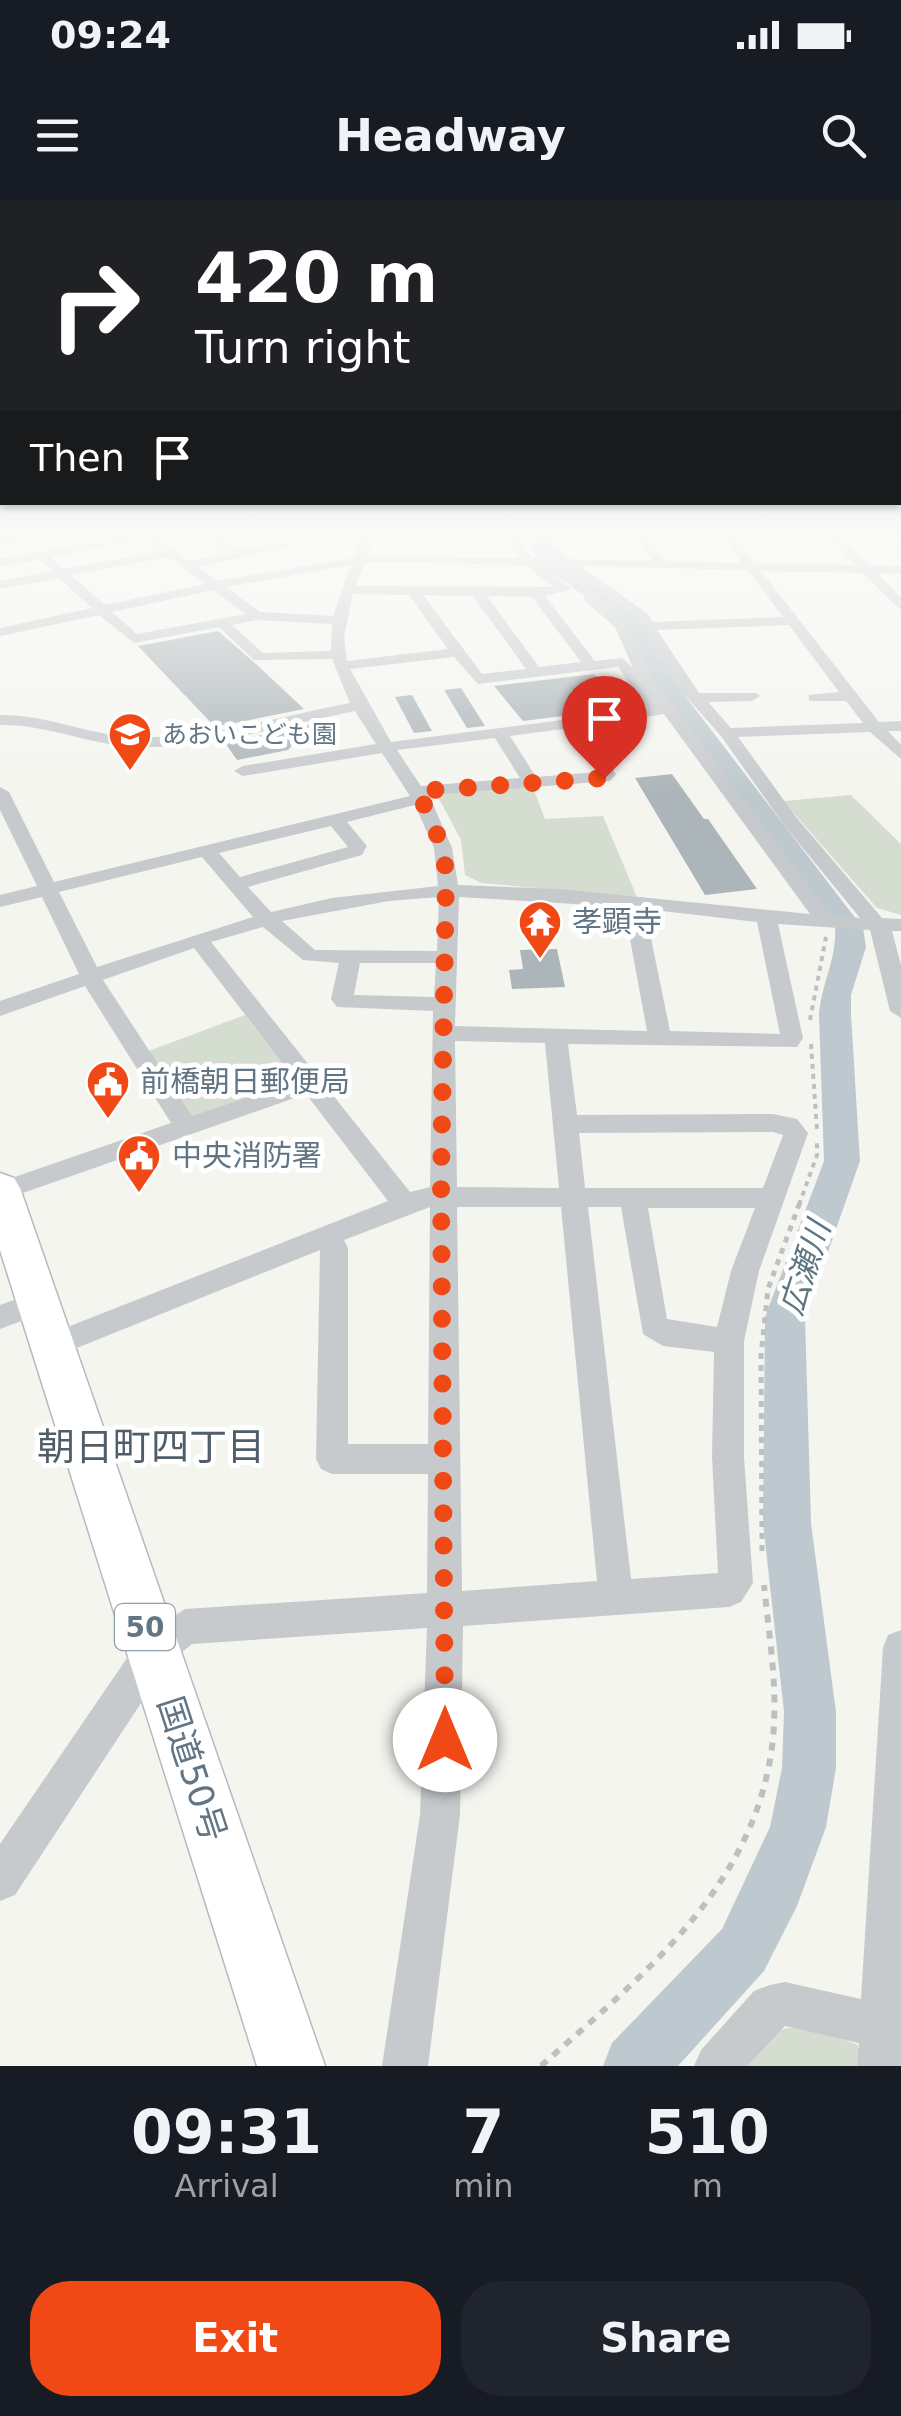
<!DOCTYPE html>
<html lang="en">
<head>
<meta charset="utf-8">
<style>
  body { margin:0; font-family:"DejaVu Sans","Noto Sans JP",sans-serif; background:#20242c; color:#f1f3f6; height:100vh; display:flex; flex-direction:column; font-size:38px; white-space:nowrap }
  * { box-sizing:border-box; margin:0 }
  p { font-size:32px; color:#9ea1a6 }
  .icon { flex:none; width:55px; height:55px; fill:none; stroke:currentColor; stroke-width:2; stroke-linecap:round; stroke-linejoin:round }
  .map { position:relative; height:1866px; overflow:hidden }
  .panel { display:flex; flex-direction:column; background:#171b24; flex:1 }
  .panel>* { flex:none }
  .top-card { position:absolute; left:0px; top:0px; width:902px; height:305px; box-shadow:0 2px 8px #0004; background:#202124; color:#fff; overflow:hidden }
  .pin { position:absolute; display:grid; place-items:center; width:85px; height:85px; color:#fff; margin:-102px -42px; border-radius:50% 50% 50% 0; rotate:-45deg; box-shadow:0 0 10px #0007 }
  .pin .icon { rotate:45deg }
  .me { position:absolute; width:110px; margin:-55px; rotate:0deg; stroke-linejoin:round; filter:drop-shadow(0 0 8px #0008) }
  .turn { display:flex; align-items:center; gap:35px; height:210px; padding:0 30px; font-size:45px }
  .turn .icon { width:130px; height:130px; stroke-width:2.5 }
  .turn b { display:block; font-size:70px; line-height:85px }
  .then { display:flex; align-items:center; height:95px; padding:0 30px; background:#0003; gap:20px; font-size:38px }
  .eta { display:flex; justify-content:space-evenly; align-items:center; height:170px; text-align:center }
  .eta b { font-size:60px; font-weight:700; line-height:70px }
  .button { display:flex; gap:20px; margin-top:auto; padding:20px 30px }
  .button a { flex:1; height:115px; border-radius:40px; background:#f14915; color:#fff; font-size:40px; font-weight:700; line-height:115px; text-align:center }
  .button a+a { background:#20242c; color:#f1f3f6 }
  .status { display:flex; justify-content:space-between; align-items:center; height:70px; padding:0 50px; background:#171b24; direction:ltr }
  .status svg { height:28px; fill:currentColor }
  header { display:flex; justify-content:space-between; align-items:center; height:130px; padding:0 30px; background:#171b24; font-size:45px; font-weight:700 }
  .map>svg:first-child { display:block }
  .green { fill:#d5ddd1 }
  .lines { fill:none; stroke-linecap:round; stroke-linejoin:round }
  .river { fill:#bdc9ce; fill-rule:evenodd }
  .building { fill:#acb5b9 }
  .highway-casing { stroke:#b6babd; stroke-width:3 }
  .path-far2 { stroke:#bdc0c2; stroke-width:4; stroke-dasharray:5 5; stroke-linecap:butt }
  .path-far1 { stroke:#bdc0c2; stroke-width:5; stroke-dasharray:6 6; stroke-linecap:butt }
  .path { stroke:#bdc0c2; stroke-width:6; stroke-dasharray:8 8; stroke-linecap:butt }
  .minor { fill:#c7cacd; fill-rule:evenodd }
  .highway { fill:#fff; fill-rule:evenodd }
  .route { stroke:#f14915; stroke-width:18; stroke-dasharray:0 32.4 }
  .labels { text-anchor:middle; stroke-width:10; stroke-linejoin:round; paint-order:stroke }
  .far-poi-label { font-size:25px; fill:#617584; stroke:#fff; text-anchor:start }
  .shield { fill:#fff; stroke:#909ea9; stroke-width:2.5 }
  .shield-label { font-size:28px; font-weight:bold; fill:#617584 }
  .poi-label { font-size:30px; fill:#617584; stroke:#fff; text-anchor:start }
  .water-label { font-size:32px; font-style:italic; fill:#5d7782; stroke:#fff }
  .near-street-label { font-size:35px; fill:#617584; stroke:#fff }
  .near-neighbourhood-label { font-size:38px; fill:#505e69; stroke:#fff }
</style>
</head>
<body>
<div class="status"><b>09:24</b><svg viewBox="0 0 49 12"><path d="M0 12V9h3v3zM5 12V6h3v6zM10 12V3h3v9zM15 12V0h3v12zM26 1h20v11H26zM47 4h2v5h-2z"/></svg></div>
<header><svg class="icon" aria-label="menu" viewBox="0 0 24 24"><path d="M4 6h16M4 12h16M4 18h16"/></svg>Headway<svg class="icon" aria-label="search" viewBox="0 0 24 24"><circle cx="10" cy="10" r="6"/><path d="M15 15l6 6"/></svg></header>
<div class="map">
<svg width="901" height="1866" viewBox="0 0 901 1866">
  <rect width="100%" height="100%" fill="#f5f5f0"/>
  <path class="green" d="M532 585 545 619 603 616 637 697 481 683 465 675 461 640 436 593Z
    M851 595 901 644V715L877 708 783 601Z
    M245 815 294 878 292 885 198 919 187 915 146 852Z
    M787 1828H809L857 1844 862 1854 861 1866H744L775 1832Z"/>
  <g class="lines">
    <path class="river" d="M533 334H549L547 347 557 360 636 415 676 484 863 728 866 747 851 795V815L860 961 805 1117 811 1323 836 1512V1568L826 1627 797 1706 764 1771 678 1866H603L612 1843 722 1729 770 1627 782 1568 784 1512 763 1323 765 1117 824 961 819 815C821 785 837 758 835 728L659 489 621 422 545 368 530 347Z"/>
  </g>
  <path class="building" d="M218 431 256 464 304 509 215 527 138 446Z
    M594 474 605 487 570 491 587 513 523 521 494 486Z
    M461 488 485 526 467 528 444 490Z
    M412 495 432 531 414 533 395 497Z
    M318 523 330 533 297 540 288 550 237 560 225 543Z
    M672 574 704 619H708L757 689 705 695 635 578Z
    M557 749 565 787 512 789 509 770 523 769 520 750Z"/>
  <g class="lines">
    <g class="highway-casing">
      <path id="highway" d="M0 973 14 978 20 988 325 1866H257L0 1050Z"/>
    </g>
    <path class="path-far2" d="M810 820 826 737
      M811 844 817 930
      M799 1005 817 955V939"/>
    <path class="path-far1" d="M762 1351 761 1155 768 1089 800 1002"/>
    <path class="path" d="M541 1866C644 1774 758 1685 773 1538 778 1487 769 1435 764 1385"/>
    <path class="minor" d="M29 334H54L0 347V339Z
      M136 334H161L157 337 190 361 230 353 199 334H214L243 350 302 338 298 334H311L317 340 198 367 218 381 354 358 363 334H375L367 356 519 358 512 347 514 340 441 334H527L524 347 532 358H552L544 345 548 334H560L556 345 569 359 652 361 637 334H649L665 361 742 363 721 334H733L755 363 855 365 826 334H839L869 365 901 366V374L877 373 901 398V410L862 373 761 371 879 522 901 521V531H888L901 545V559L870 532 738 537 796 617 882 718 901 719V731H892L901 765V818L890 811 870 730 778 724 803 838 797 847 568 844 577 915 773 914 797 919 808 933 759 1071 744 1141V1257L753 1383 741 1402 729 1407 463 1426 460 1615 428 1866H382L420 1615 427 1428 192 1444 166 1465 15 1695 0 1701V1644L140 1439 185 1409 427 1393 428 1274H332L321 1269 316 1259 320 1050 52 1158 42 1155 37 1146 42 1137 388 1001 306 894 0 1001V982L171 923 85 786 0 816V801L79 774 42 697 0 707V695L37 686 0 610V587L9 592 54 682 410 596 382 553 243 576 234 571 243 566 376 544 355 511C283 525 210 549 136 547 89 545 47 524 0 525V515C47 514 90 536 137 537 209 539 280 516 350 503L332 459 254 460 219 427 134 443 99 415 0 436V428L92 408 59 378 0 389V381L52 371 39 359 0 367V359ZM145 339 161 351 64 369 51 357ZM169 357 205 384 105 405 71 375ZM378 362 525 365 553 387 355 386 364 364ZM351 365 333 416 260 412 226 387ZM540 365 563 366 638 419 675 484 721 536 784 625 860 718 831 716 653 478 626 422 594 394H584V400L615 427 633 468 622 458 595 461 545 396 572 389ZM580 366 748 370 783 417 653 422 648 414ZM213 390 246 414 137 434 112 412ZM353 394 409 395 448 449 347 461 344 437ZM423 395 473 396 526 469 482 474ZM487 396 532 397 581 462 539 467ZM257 420 332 424 331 451 263 453 232 425ZM789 425 839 492 809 495V501H846L863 523 731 528 708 502 752 501 760 496 757 493H699L657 430ZM454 457 478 484 618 467 647 509 391 542 350 469ZM664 514 810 714 560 689 458 685 452 648 429 595 610 581 616 574 579 527ZM563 529 597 572 536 577 510 536ZM495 538 520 578 421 586 397 550ZM415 605 434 648 438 686 332 698 271 712 248 687 362 655 367 646 347 622ZM331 626 348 647 240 677 219 653ZM202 657 253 717 97 767 59 692ZM439 697 437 751 315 750 282 721 389 701ZM459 697 624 707 647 831 455 826ZM645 709 757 722 780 834 670 831ZM263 727 303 760 339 763 331 799 337 807 433 811 430 987 410 992 211 742ZM194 748 296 881 192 916 103 780ZM360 763H436L434 797 354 795ZM455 841 545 843 559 988 457 987ZM773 932 783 935 763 988H585L579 933ZM430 1007 428 1244H348V1048L344 1040ZM457 1007H561L597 1381 462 1391ZM588 1007H621L643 1134 663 1146 714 1152 712 1257 718 1373 631 1379ZM648 1008H755L731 1071 717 1127 667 1119Z
      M38 1091 48 1095 52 1103 48 1111 0 1129V1105Z
      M901 1430V1866H857L859 1843 785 1826 747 1866H694L701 1850 754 1791 770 1785 785 1782 861 1799 883 1448 888 1435Z"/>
    <use href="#highway" class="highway"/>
  </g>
  <linearGradient id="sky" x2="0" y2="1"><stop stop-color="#97bcde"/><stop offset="0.56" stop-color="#fafaf8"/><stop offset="1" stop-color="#fafaf8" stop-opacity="0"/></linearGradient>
  <rect width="901" height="595" fill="url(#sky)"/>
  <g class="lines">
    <path class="route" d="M445 1540 441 981 446 674 443 648 418 591 604 578"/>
  </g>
  <defs>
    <g id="school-pin" transform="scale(2.25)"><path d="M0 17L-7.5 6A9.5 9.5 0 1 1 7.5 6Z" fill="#f14915" stroke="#fff"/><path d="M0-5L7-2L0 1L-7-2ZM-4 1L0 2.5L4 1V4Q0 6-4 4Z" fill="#fff"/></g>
    <g id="temple-pin" transform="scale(2.25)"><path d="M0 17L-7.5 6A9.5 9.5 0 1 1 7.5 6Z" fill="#f14915" stroke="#fff"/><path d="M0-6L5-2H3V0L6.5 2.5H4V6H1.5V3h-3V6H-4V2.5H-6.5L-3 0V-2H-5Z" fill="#fff"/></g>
    <g id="civic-pin" transform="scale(2.25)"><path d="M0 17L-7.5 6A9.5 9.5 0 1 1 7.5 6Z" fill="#f14915" stroke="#fff"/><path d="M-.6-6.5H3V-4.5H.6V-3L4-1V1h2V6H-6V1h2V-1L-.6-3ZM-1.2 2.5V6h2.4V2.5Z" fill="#fff"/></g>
  </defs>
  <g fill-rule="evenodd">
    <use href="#school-pin" x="130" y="534"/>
    <use href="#temple-pin" x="540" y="722"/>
    <use href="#civic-pin" x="108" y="882"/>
    <use href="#civic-pin" x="139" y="956"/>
  </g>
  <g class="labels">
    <g class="far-poi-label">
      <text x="162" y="543">あおいこども園</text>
    </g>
    <rect class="shield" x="115" y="1404" width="60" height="46" rx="8"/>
    <g class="shield-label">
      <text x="145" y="1437">50</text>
    </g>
    <g class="poi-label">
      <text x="572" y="732">孝顕寺</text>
      <text x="140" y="892">前橋朝日郵便局</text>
      <text x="172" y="966">中央消防署</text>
    </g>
    <g class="water-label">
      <text transform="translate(805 1068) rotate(-72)" y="11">広瀬川</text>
    </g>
    <g class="near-street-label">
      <text transform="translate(192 1569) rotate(72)" y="12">国道50号</text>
    </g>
    <g class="near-neighbourhood-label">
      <text x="151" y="1260">朝日町四丁目</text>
    </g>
  </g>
</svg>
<div class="pin" style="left:604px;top:578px;background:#d93025"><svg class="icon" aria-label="arrive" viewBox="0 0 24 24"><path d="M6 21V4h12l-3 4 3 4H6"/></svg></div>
<svg class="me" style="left:445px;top:1540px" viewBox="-20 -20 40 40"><circle r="19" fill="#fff"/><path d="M0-13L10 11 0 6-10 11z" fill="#f14915"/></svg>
<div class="top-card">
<div class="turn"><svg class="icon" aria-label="right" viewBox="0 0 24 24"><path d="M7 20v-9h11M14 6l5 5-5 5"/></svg><div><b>420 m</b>Turn right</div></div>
<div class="then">Then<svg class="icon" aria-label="arrive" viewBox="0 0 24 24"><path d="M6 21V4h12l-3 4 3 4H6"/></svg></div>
</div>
</div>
<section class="panel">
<div class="eta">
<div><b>09:31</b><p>Arrival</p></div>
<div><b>7</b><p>min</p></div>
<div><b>510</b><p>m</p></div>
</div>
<div class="button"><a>Exit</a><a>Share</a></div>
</section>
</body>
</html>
